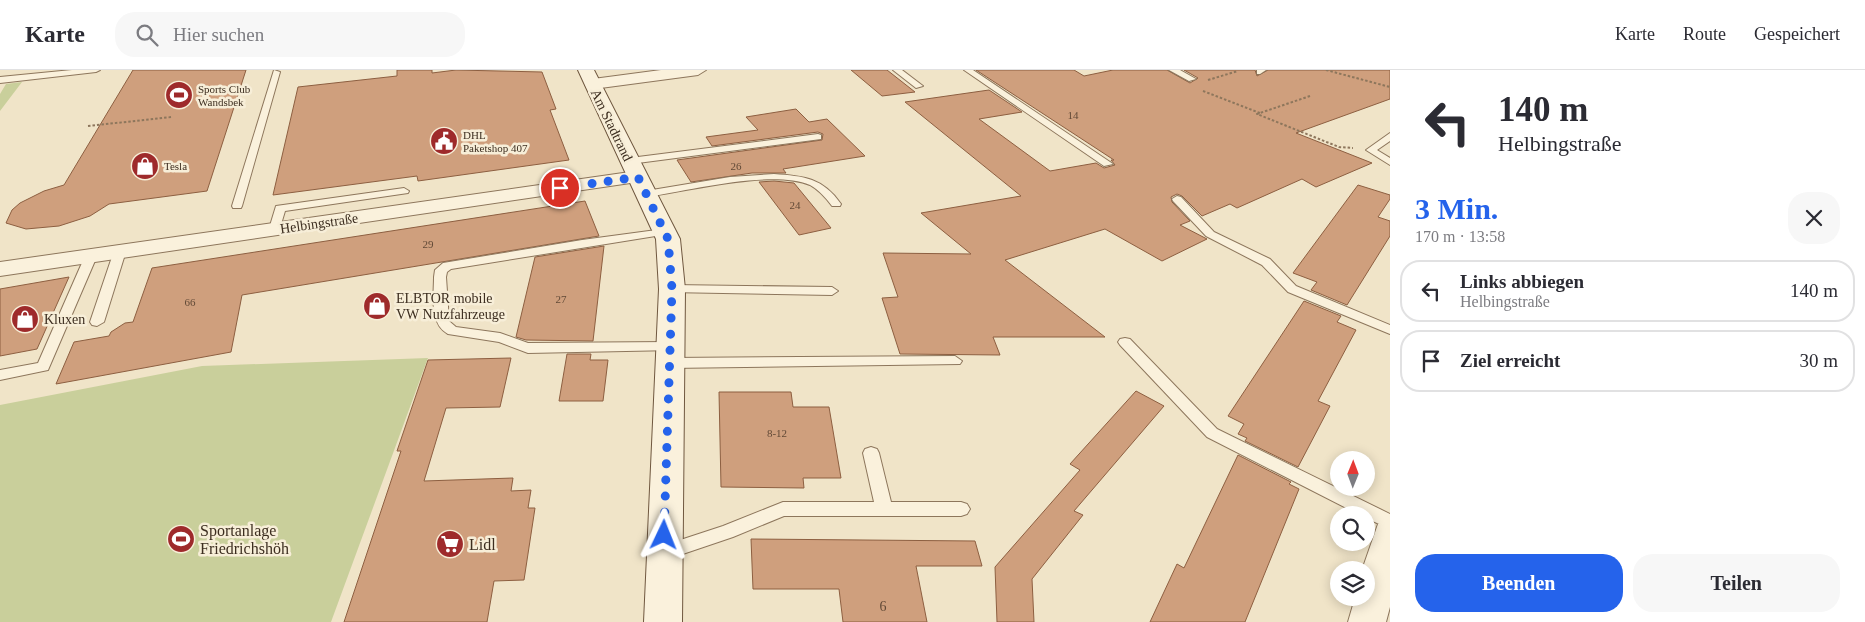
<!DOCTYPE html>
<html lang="de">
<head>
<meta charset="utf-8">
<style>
  body { margin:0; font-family:Georgia,serif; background:#f7f7f7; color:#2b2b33; height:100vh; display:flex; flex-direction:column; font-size:19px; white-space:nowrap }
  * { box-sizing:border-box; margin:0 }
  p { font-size:16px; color:#7c7c81 }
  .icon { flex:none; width:28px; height:28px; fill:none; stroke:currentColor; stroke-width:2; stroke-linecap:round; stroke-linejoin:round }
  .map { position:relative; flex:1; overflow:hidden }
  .drawer { display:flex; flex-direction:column; background:#fff; width:475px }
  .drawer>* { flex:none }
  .banner { background:#fff; color:#2b2b33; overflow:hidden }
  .needle { width:32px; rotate:1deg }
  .buttons { position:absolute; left:1330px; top:381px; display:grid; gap:10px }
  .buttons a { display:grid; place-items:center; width:45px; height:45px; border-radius:50%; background:#fff; box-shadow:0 2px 12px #0003; font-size:25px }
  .pin { position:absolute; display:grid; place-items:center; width:42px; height:42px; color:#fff; margin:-21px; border:2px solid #fff; border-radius:50%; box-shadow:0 1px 5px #0007 }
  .me { position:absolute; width:55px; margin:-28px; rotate:2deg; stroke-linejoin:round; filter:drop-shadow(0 0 4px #0008) }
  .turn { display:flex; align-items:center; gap:18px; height:105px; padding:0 25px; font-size:22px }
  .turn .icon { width:65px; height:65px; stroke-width:2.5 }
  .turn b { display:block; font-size:35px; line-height:42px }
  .round { display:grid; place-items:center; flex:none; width:52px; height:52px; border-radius:20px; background:#f7f7f7 }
  .summary { display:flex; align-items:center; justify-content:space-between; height:85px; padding:0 25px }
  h1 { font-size:30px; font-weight:600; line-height:38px; color:#2563eb }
  .primary-button { display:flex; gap:10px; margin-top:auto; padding:10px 25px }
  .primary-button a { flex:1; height:58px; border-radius:20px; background:#2563eb; color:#fff; font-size:20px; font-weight:600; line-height:58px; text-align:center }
  .primary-button a+a { background:#f7f7f7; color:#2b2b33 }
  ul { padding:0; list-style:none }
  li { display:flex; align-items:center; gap:15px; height:62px; margin:0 10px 8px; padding:0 15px; border:2px solid #e1e1e2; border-radius:20px }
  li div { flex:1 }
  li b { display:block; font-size:19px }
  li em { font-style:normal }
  header { display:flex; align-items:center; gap:30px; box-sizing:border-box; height:70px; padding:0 25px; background:#fff; border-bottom:1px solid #e1e1e2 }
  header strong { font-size:24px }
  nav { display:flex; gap:28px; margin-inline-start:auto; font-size:18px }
  .search { width:350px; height:45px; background:#f7f7f7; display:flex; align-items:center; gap:12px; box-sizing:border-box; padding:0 18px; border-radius:20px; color:#7c7c81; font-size:19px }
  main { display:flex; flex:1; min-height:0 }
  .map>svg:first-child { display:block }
  .green { fill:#c9cf9b }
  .building { fill:#cf9f7d; stroke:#8d5f41 }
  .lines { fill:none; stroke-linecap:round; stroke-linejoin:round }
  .service-casing { stroke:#8d765c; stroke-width:2 }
  .minor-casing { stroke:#8d765c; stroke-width:2 }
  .tertiary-casing { stroke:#8d765c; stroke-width:2 }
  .secondary-casing { stroke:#6f573f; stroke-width:2 }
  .path { stroke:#8d765c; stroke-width:2; stroke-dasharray:2.5 2; stroke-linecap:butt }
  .service { fill:#faf1dc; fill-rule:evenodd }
  .minor { fill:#faf1dc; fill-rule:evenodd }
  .tertiary { fill:#faf1dc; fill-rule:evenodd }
  .secondary { fill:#faf1dc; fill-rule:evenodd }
  .route { stroke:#2563eb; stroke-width:9; stroke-dasharray:0 16.2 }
  .labels { text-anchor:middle; stroke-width:5; stroke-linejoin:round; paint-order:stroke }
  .far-poi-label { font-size:11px; fill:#3d2e20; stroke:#f7eed8; text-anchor:start }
  .number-label { font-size:11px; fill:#624a37 }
  .street-label { font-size:14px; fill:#3d2e20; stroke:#f7eed8 }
  .poi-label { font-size:14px; fill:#3d2e20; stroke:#f7eed8; text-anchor:start }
  .near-number-label { font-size:14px; fill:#624a37 }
  .near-poi-label { font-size:16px; fill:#3d2e20; stroke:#f7eed8; text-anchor:start }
</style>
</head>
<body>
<header>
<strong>Karte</strong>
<div class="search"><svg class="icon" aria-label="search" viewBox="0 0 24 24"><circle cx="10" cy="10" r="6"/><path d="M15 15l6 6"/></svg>Hier suchen</div>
<nav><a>Karte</a><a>Route</a><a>Gespeichert</a></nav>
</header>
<main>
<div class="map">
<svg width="1390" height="552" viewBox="0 0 1390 552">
  <rect width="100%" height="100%" fill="#f0e4c8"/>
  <path class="green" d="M22 12 0 41V24L6 14Z
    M428 288 331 552H0V335L202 296Z"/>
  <path class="building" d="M133 0H246L207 121 109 134 90 146 59 156 26 159 6 153 12 140 20 133 44 121 64 115Z
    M397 0H432V3L456 0 542 2 556 39 550 40 569 90 418 111 417 106 273 125 298 17 397 6Z
    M851 0H887L915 22 882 26Z
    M976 0H1074L1084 6 1113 0H1167L1190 13 1198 8 1184 0H1255L1257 6 1268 0H1390V29L1296 63 1372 93 1316 117 1302 109 1237 138 1230 134 1202 146 1182 126 1177 124 1171 127 1172 132 1190 151 1180 155 1207 169 1162 191 1105 159 1005 190 1105 267H993L1000 285 900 284 882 228 898 227 883 183 971 184 921 143 1021 126 905 32 989 20 1022 42 979 49 1050 101 1096 93 1104 98 1115 95 1111 90H1114Z
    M796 39 809 52 827 49 865 86 783 99 786 103H752L691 112 677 90 822 70 823 64 818 62 712 76 706 67 758 60 746 47Z
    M774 111 794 113 831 158 799 165 759 112Z
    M1358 115 1390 125V129L1378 147 1390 151V166L1347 235 1311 220 1317 212 1293 203Z
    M585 131 599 166 242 225 231 282 56 314 74 272 109 266 111 262 125 253 133 252 152 198Z
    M604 176 593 271 526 270 516 267 535 187Z
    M69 207 37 279 0 286V219Z
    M1304 231 1341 246 1337 252 1356 260 1318 331 1330 336 1298 397 1245 371 1247 368 1238 364 1244 354 1228 346Z
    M567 284H591L590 290H608L603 331H559Z
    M511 288 500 337 446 338 424 411 513 408 511 421 531 420 528 438H535L524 510 494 511 487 552H344L401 381H397L428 290Z
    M1136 321 1164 336 1074 441 1083 445 1032 509 1034 552H997L995 497 1080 400 1070 394Z
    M719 322H791L793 337H829L841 408H803L804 418 721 417Z
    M1238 385 1291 412 1289 414 1299 419 1245 552H1150L1177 494 1184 498Z
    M751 469 975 471 982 496H916L927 552H843L839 519H753Z"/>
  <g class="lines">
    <g class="service-casing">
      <path id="service" d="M72 0H100L96 2 0 13V7Z
        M274 0 280 2 242 136 241 138H233L232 136Z
        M893 0H902L923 16 916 18Z
        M964 0H973L1113 94 1104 96Z
        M1169 0H1180L1196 9 1189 11Z
        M1257 0H1266L1260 4H1257Z
        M1390 63V71L1377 80 1390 88V95L1366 80Z
        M818 64 821 65V69L630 94 625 91 630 88Z
        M774 104C804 106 823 108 841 134L840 136H832C826 128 819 120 810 115 771 99 688 121 646 127L641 124 646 121 730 107Z
        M404 118 409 121 408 123 285 141 279 161 275 162 269 159 276 136Z
        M1177 126 1181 127 1214 162 1270 189 1296 216 1390 255V264L1288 222 1262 195 1206 166 1173 131 1172 129Z
        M664 159 670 162 668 164 451 199 447 202 446 207 449 251 456 257 500 263 528 273 670 272 677 277 675 280 528 283 499 272 448 264C429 254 434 225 434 207L435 200 443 193 582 170Z
        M120 177 126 181 104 252 97 256 92 255 90 252 114 181Z
        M91 182 97 186 48 300 0 310V300L38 293 85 186Z
        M672 215 832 217 838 221 832 225 668 222 666 219 668 216Z
        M1125 268 1130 269 1217 359 1390 444V459L1366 448V445H1360L1207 367 1120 275 1118 272 1120 269Z
        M955 286 962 291 960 294 669 298 662 293 669 288Z
        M871 377 877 379 879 383 891 432H961L967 434 970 439 967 444 961 446H784L733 467 665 490 659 487 656 482 659 477 723 456 783 432H874L863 383 865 379Z"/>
    </g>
    <g class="minor-casing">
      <path id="minor" d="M661 0H706L698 5 593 19 587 18 585 14 587 10 593 9Z
        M637 101 644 103 647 107 644 111 0 206V192Z"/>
    </g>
    <g class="tertiary-casing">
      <path id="tertiary" d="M1390 449V537L1386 552H1348L1355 528H1366V500H1362L1378 454Z"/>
    </g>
    <g class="secondary-casing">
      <path id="secondary" d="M578 0H594L680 169 685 219 682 552H644L659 219 656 169Z"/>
    </g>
    <path class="path" d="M1326 0 1390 17
      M1208 10 1238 1
      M1203 21 1260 43
      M1310 26 1257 44 1339 77 1353 78
      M88 56 172 47"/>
    <use href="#service" class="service"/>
    <use href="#minor" class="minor"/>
    <use href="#tertiary" class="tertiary"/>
    <use href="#secondary" class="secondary"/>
  </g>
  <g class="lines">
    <path class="route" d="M560 118 638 107 668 169 672 219 664 465"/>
  </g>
  <defs>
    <g id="stadium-disc" transform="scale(1.4375)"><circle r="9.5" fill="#9e2a2b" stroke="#f7eed8"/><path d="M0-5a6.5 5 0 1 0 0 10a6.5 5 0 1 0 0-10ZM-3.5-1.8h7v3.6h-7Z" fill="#fff"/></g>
    <g id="civic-disc" transform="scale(1.4375)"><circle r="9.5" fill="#9e2a2b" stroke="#f7eed8"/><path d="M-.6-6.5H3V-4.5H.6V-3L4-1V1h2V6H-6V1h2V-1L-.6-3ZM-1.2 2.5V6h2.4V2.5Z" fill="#fff"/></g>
    <g id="shop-disc" transform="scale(1.4375)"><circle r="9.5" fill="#9e2a2b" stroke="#f7eed8"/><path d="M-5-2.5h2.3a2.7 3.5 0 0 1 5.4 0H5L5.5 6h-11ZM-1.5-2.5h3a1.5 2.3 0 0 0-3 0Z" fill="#fff"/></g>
    <g id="supermarket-disc" transform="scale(1.4375)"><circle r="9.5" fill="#9e2a2b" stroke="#f7eed8"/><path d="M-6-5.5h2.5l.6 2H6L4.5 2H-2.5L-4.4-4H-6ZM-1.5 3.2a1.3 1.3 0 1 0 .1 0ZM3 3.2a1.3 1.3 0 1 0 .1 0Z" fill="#fff"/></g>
  </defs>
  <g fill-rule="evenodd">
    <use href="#stadium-disc" x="179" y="25"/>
    <use href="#civic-disc" x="444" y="71"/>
    <use href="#shop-disc" x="145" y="96"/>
    <use href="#shop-disc" x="377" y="236"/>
    <use href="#shop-disc" x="25" y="249"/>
    <use href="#stadium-disc" x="181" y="469"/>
    <use href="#supermarket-disc" x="450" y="474"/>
  </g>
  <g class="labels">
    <g class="far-poi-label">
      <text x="198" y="23">Sports Club<tspan x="198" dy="13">Wandsbek</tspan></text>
      <text x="463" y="69">DHL<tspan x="463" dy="13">Paketshop 407</tspan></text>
      <text x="164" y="100">Tesla</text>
    </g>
    <g class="number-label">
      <text x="1073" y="49">14</text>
      <text x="736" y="100">26</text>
      <text x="795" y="139">24</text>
      <text x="428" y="178">29</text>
      <text x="561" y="233">27</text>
      <text x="190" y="236">66</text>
      <text x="777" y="367">8-12</text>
    </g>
    <g class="street-label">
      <text transform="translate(612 55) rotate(64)" y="5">Am Stadtrand</text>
      <text transform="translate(319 153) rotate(-8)" y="5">Helbingstraße</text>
    </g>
    <g class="poi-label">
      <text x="396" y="233">ELBTOR mobile<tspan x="396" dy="16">VW Nutzfahrzeuge</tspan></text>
      <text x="44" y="254">Kluxen</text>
    </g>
    <g class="near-number-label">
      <text x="883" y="541">6</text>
    </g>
    <g class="near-poi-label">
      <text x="200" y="466">Sportanlage<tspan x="200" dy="18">Friedrichshöh</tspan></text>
      <text x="469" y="480">Lidl</text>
    </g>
  </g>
</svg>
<div class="buttons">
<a><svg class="needle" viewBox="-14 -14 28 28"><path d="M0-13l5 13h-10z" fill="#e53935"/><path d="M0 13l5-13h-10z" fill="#7c7c81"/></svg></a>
<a><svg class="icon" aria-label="search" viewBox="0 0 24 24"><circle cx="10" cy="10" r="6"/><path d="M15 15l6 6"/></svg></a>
<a><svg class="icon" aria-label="layers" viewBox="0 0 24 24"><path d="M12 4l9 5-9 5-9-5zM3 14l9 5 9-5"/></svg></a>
</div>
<div class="pin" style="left:560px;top:118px;background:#d93025"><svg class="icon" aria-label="arrive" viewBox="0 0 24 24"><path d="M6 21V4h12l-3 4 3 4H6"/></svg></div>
<svg class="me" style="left:664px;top:465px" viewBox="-20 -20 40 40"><path d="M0-17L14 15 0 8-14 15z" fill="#2563eb" stroke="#fff" stroke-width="4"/></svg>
</div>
<section class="drawer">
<div class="banner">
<div class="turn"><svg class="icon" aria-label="left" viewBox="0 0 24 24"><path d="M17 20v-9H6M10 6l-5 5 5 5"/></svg><div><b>140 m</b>Helbingstraße</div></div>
</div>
<div class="summary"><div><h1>3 Min.</h1><p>170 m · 13:58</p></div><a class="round"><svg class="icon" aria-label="close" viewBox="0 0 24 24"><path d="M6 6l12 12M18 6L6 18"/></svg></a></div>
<ul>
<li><svg class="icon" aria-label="left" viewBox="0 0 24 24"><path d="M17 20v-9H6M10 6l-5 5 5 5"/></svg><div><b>Links abbiegen</b><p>Helbingstraße</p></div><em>140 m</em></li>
<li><svg class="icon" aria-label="arrive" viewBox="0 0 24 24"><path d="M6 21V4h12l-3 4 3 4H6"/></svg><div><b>Ziel erreicht</b></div><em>30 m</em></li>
</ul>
<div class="primary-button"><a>Beenden</a><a>Teilen</a></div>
</section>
</main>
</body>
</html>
